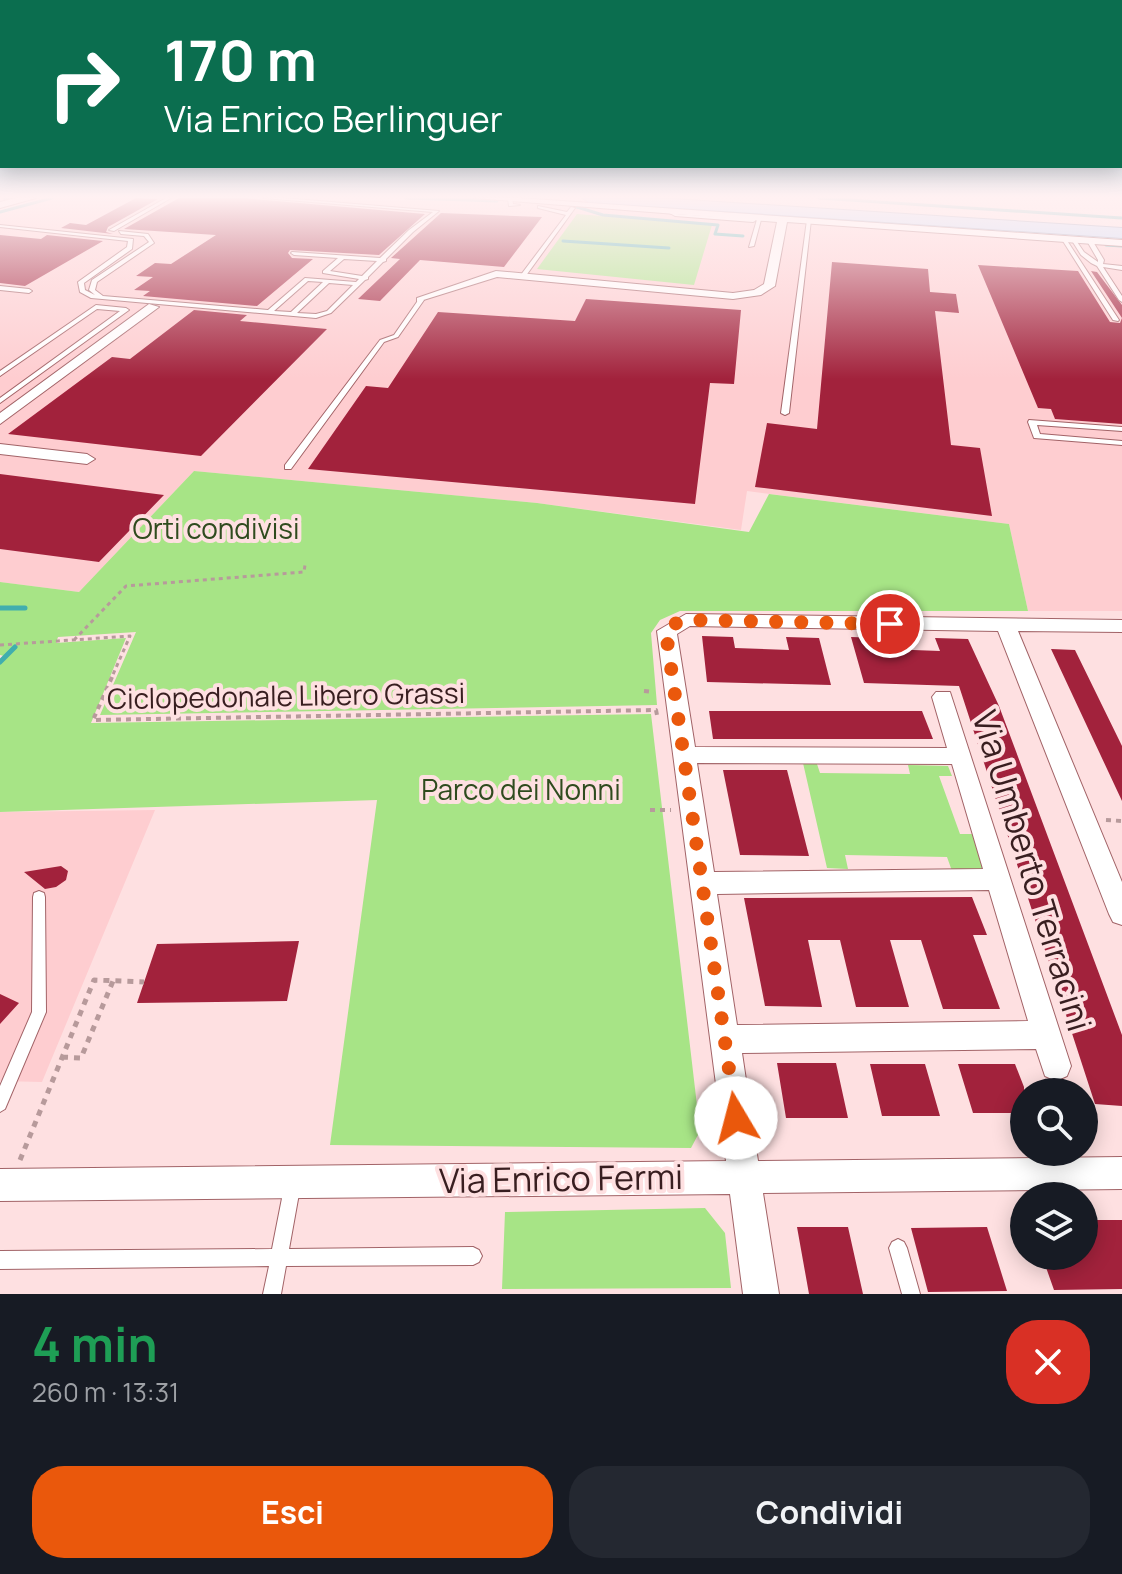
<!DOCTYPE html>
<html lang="it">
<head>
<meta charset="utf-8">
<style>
  body { margin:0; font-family:Manrope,sans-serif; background:#242831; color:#f1f3f6; height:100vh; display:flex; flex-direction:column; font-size:30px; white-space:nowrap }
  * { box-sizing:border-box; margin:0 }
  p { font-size:26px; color:#9ea1a6 }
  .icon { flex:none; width:44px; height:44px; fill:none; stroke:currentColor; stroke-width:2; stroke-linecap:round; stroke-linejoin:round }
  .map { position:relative; height:1294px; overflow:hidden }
  .sheet { display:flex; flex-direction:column; background:#171b24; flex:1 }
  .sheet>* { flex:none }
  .guide { position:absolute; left:0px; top:0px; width:1122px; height:168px; box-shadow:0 4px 20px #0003; background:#0b6e4f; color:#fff; overflow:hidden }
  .buttons { position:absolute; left:1010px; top:1078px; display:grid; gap:16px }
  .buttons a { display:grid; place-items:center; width:88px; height:88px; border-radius:50%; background:#171b24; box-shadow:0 4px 20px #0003; font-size:40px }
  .pin { position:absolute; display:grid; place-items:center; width:68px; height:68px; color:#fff; margin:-34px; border:4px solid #fff; border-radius:50%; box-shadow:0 2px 8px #0007 }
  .me { position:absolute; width:88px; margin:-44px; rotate:352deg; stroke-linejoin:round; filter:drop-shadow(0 0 6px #0008) }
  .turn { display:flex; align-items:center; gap:28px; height:168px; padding:0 32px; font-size:36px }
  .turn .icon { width:104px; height:104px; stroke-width:2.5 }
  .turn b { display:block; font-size:56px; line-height:68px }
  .round { display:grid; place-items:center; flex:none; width:84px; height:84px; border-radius:32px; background:#242831 }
  .overview { display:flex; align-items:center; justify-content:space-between; height:136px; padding:0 32px }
  h1 { font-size:48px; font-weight:700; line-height:60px; color:#1e9e55 }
  .primary-button { display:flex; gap:16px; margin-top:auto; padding:16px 32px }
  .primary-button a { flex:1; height:92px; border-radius:32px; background:#ea580c; color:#fff; font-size:32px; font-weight:700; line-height:92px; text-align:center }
  .primary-button a+a { background:#242831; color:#f1f3f6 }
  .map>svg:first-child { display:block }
  .built { fill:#fecdd0 }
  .green { fill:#a7e486 }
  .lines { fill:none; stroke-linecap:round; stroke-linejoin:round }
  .stream-far1 { stroke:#41aeae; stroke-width:3 }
  .stream { stroke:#41aeae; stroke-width:5 }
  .building { fill:#a2223c }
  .service-casing { stroke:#a26367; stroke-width:2 }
  .minor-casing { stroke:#a26367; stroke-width:2 }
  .tertiary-casing { stroke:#a26367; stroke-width:2 }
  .trunk-casing { stroke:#8391b0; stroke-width:2 }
  .path-far2 { stroke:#b79a9b; stroke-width:3; stroke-dasharray:4 4; stroke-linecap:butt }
  .path-far1 { stroke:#b79a9b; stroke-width:4; stroke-dasharray:5 5; stroke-linecap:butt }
  .path { stroke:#b79a9b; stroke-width:5; stroke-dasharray:6 6; stroke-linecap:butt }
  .service { fill:#fff; fill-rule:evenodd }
  .minor { fill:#fff; fill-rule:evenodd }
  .tertiary { fill:#fff; fill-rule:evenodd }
  .trunk { fill:#bcd8fe; fill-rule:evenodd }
  .route { stroke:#ea580c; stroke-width:14; stroke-dasharray:0 25.2 }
  .labels { text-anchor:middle; stroke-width:8; stroke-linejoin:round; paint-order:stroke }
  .park-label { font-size:28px; fill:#2f4b1e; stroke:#fee0e1 }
  .street-label { font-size:28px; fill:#381e20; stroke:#fee0e1 }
  .near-street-label { font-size:34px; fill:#381e20; stroke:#fee0e1 }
</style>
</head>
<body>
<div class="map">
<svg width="1122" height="1294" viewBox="0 0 1122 1294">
  <rect width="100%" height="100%" fill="#fee0e1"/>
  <path class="built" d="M58 198 497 201 1122 241V611H1028L1009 524 747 491 741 530 537 503 194 471 79 592 0 582V213Z
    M155 810 42 1082 0 1081V812Z"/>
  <path class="green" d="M577 214 712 225 694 285 537 269Z
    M194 471 537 503 749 532 769 494 1009 524 1028 611H680L660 620 651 633 657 705 100 715 136 632 58 637 56 643 126 638 91 723 651 714 700 1131 691 1148 330 1145 377 800 0 812V660L4 656 0 655V582L79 592Z
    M803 763 817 764 820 773 910 774 908 765 948 766 952 776H939L960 834H974L989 872 952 871 947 857 845 855 848 869 827 868Z
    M705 1208 725 1233 731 1288 502 1289 505 1212Z"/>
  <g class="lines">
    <path class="stream-far1" d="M406 198 497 201
      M819 198 1122 218
      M5 199 8 198
      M577 207 603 215 718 225 715 234 743 236
      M0 212 52 198
      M563 241 669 248
      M1106 245 1122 246"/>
    <path class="stream" d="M0 608H25
      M0 662 15 647"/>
  </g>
  <path class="building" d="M136 198 158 199 108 227 106 232 113 234 61 228 70 223 86 225Z
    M179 198H244L425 214 379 255 290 250 288 253 292 258 313 259 257 306 143 296 150 291 134 290 153 277 136 276 155 263 171 264 216 235 124 229Z
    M441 213 542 217 504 267 420 260 380 301 358 299 400 259 391 258Z
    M0 235 41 239 47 235 103 241 25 286 0 283Z
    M832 262 928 269 930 292 956 294 959 313 935 311 951 445 980 448 992 516 755 487 767 423 817 429Z
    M978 265 1078 271 1110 322 1120 323 1122 318 1091 271 1097 272 1122 305V424L1055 419 1051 409 1038 408Z
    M586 299 741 310 734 384 710 383 695 504 308 469 366 386 388 388 438 312 575 321Z
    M194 310 247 315 240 321 327 329 201 456 8 434 112 357 130 359Z
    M0 474 164 495 99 562 0 549Z
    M702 636 733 637 735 648 789 650 786 637 819 638 831 685 707 682Z
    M851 637 882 638 886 649 940 651 935 638 968 639 999 706 1122 1035V1106L1095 1104 959 686 864 683Z
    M1051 649 1075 650 1122 746V801Z
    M709 711H922L933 739H713Z
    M723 770H787L809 856 740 855Z
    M61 866 68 871 66 880 56 887 45 889 24 872Z
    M972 897 987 935H973L1000 1009H943L921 940H890L909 1007H856L840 940H808L822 1007 765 1006 744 898Z
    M299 941 287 1001 137 1003 157 944Z
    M0 994 19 1003 0 1024Z
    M777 1063H836L848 1118H786Z
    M870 1064H925L940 1116H882Z
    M958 1064H1015L1024 1087V1113H973Z
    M1084 1220H1122V1289L1054 1290 1042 1256H1084Z
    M797 1227H848L863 1294H809Z
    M987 1227 1007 1291 928 1292 911 1228Z"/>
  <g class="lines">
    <g class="service-casing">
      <path id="service" d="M166 198H171L114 231 109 230Z
        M263 198H283L439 211 413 232 386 259V261L383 262 368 277V279L365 280 331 313 316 318 91 298 80 292 78 282 127 247 128 241 0 227V225L133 239 132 249 84 283 85 290 95 295 89 290 92 280 149 242 144 236 121 234 119 231 148 234 154 243 97 282 95 290 103 296 268 310 305 278 356 282 359 279 323 273V271L338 258 294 255 291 253 292 252 380 258 409 230 433 212ZM344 259 377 261 362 276 330 271ZM308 281 323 282 291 312 274 311ZM329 283 353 285 327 311 316 314 297 313Z
        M508 199H512L513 204 520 205 509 206Z
        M538 206 567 212 571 207 575 208 525 277 523 278 520 276 566 215 538 208Z
        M668 209 676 214 751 219 752 215 756 216 755 221 753 222 675 216 666 211Z
        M760 215 762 216 754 246 749 247 758 216Z
        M809 219 811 220 789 413 785 415 781 413 807 220Z
        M1061 238 1066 239 1119 320 1118 321 1113 320Z
        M1071 239H1075L1084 252 1098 262V260L1087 241 1092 240 1104 260 1103 264 1122 266V270L1103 267 1122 296V302L1119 300 1097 266 1091 263 1081 255Z
        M0 286 29 289 32 291 29 293 0 290Z
        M419 299 424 300 398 337 384 342 291 469H285V465L380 340 394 335Z
        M96 305 126 308 129 310 0 403V398L120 311 97 309 0 376V371Z
        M1029 420 1122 427V431L1037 425 1040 434 1122 441V445L1034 438 1028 422Z
        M39 891 44 893 45 897 46 1012 5 1109 0 1112V1086L32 1012 33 897 34 893Z
        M292 1180 298 1182 300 1188 289 1249 473 1247 479 1250 482 1256 479 1262 473 1265 286 1266 281 1294H263L269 1266 0 1269V1251L272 1249 284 1188 286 1182Z
        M898 1239 904 1242 907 1248 920 1294H902L889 1248 892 1242Z"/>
    </g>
    <g class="minor-casing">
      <path id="minor" d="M474 198H519L1122 240V246L787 222 775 286 761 295 733 299 497 277 417 302V298L496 271 733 293 754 290 764 284 777 222Z
        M149 304 159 307 0 424V413Z
        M0 444 87 454 95 459 87 464 0 454Z
        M686 614 1122 620V632L1018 631 1122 882V925L1113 922 1109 914 998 631 690 626 677 634 695 747 947 748 932 697 936 692H950L1071 1066 1067 1076 1056 1081 1045 1076 1036 1049 742 1053 758 1161 1122 1157V1189L763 1193 779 1294H743L730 1194 0 1201V1169L726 1161 657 631ZM697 763 952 764 983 869 714 872ZM989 890 1028 1021 737 1025 717 894Z"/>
    </g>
    <g class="tertiary-casing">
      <path id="tertiary" d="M16 198H36L0 208V202Z"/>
    </g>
    <g class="trunk-casing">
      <path id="trunk" d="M582 198H657L1122 228V238L589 202Z"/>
    </g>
    <path class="path-far2" d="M74 640 126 586 304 572 305 565
      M0 645 130 636 111 679"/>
    <path class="path-far1" d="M112 677 93 720 656 710 657 715
      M644 691 654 692
      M650 810H671
      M1106 820 1122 821"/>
    <path class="path" d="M62 1057 81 1058 113 981
      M20 1160 94 980 144 982"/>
    <use href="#service" class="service"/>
    <use href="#minor" class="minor"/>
    <use href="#tertiary" class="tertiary"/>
    <use href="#trunk" class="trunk"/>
  </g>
  <linearGradient id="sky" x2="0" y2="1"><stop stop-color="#65b2d1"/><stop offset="0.52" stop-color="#fff1f2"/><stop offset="1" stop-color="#fff1f2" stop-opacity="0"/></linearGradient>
  <rect width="1122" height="379" fill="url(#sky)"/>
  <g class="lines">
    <path class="route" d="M736 1118 666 633 674 624 686 620 890 624"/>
  </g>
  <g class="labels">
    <g class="park-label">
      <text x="216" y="539">Orti condivisi</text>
      <text x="521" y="800">Parco dei Nonni</text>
    </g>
    <g class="street-label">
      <text transform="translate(286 696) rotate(-1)" y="10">Ciclopedonale Libero Grassi</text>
    </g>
    <g class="near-street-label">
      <text transform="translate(1032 871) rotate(73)" y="12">Via Umberto Terracini</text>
      <text transform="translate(561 1179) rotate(-1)" y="12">Via Enrico Fermi</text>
    </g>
  </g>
</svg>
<div class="buttons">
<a><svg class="icon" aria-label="search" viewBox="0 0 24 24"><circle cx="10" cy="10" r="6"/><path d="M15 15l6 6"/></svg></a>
<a><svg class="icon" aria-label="layers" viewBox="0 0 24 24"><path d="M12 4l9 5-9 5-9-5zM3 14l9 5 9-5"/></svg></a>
</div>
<div class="pin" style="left:890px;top:624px;background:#d93025"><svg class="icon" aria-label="arrive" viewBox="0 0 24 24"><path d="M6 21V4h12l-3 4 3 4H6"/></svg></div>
<svg class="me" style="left:736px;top:1118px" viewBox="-20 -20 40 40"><circle r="19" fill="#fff"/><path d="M0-13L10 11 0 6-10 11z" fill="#ea580c"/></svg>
<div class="guide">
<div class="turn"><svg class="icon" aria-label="right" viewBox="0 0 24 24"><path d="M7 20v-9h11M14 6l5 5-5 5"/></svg><div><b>170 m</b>Via Enrico Berlinguer</div></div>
</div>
</div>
<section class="sheet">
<div class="overview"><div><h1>4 min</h1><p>260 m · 13:31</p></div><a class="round" style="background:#d93025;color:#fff"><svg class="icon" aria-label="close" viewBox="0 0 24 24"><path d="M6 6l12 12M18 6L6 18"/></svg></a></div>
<div class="primary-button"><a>Esci</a><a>Condividi</a></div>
</section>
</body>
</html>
